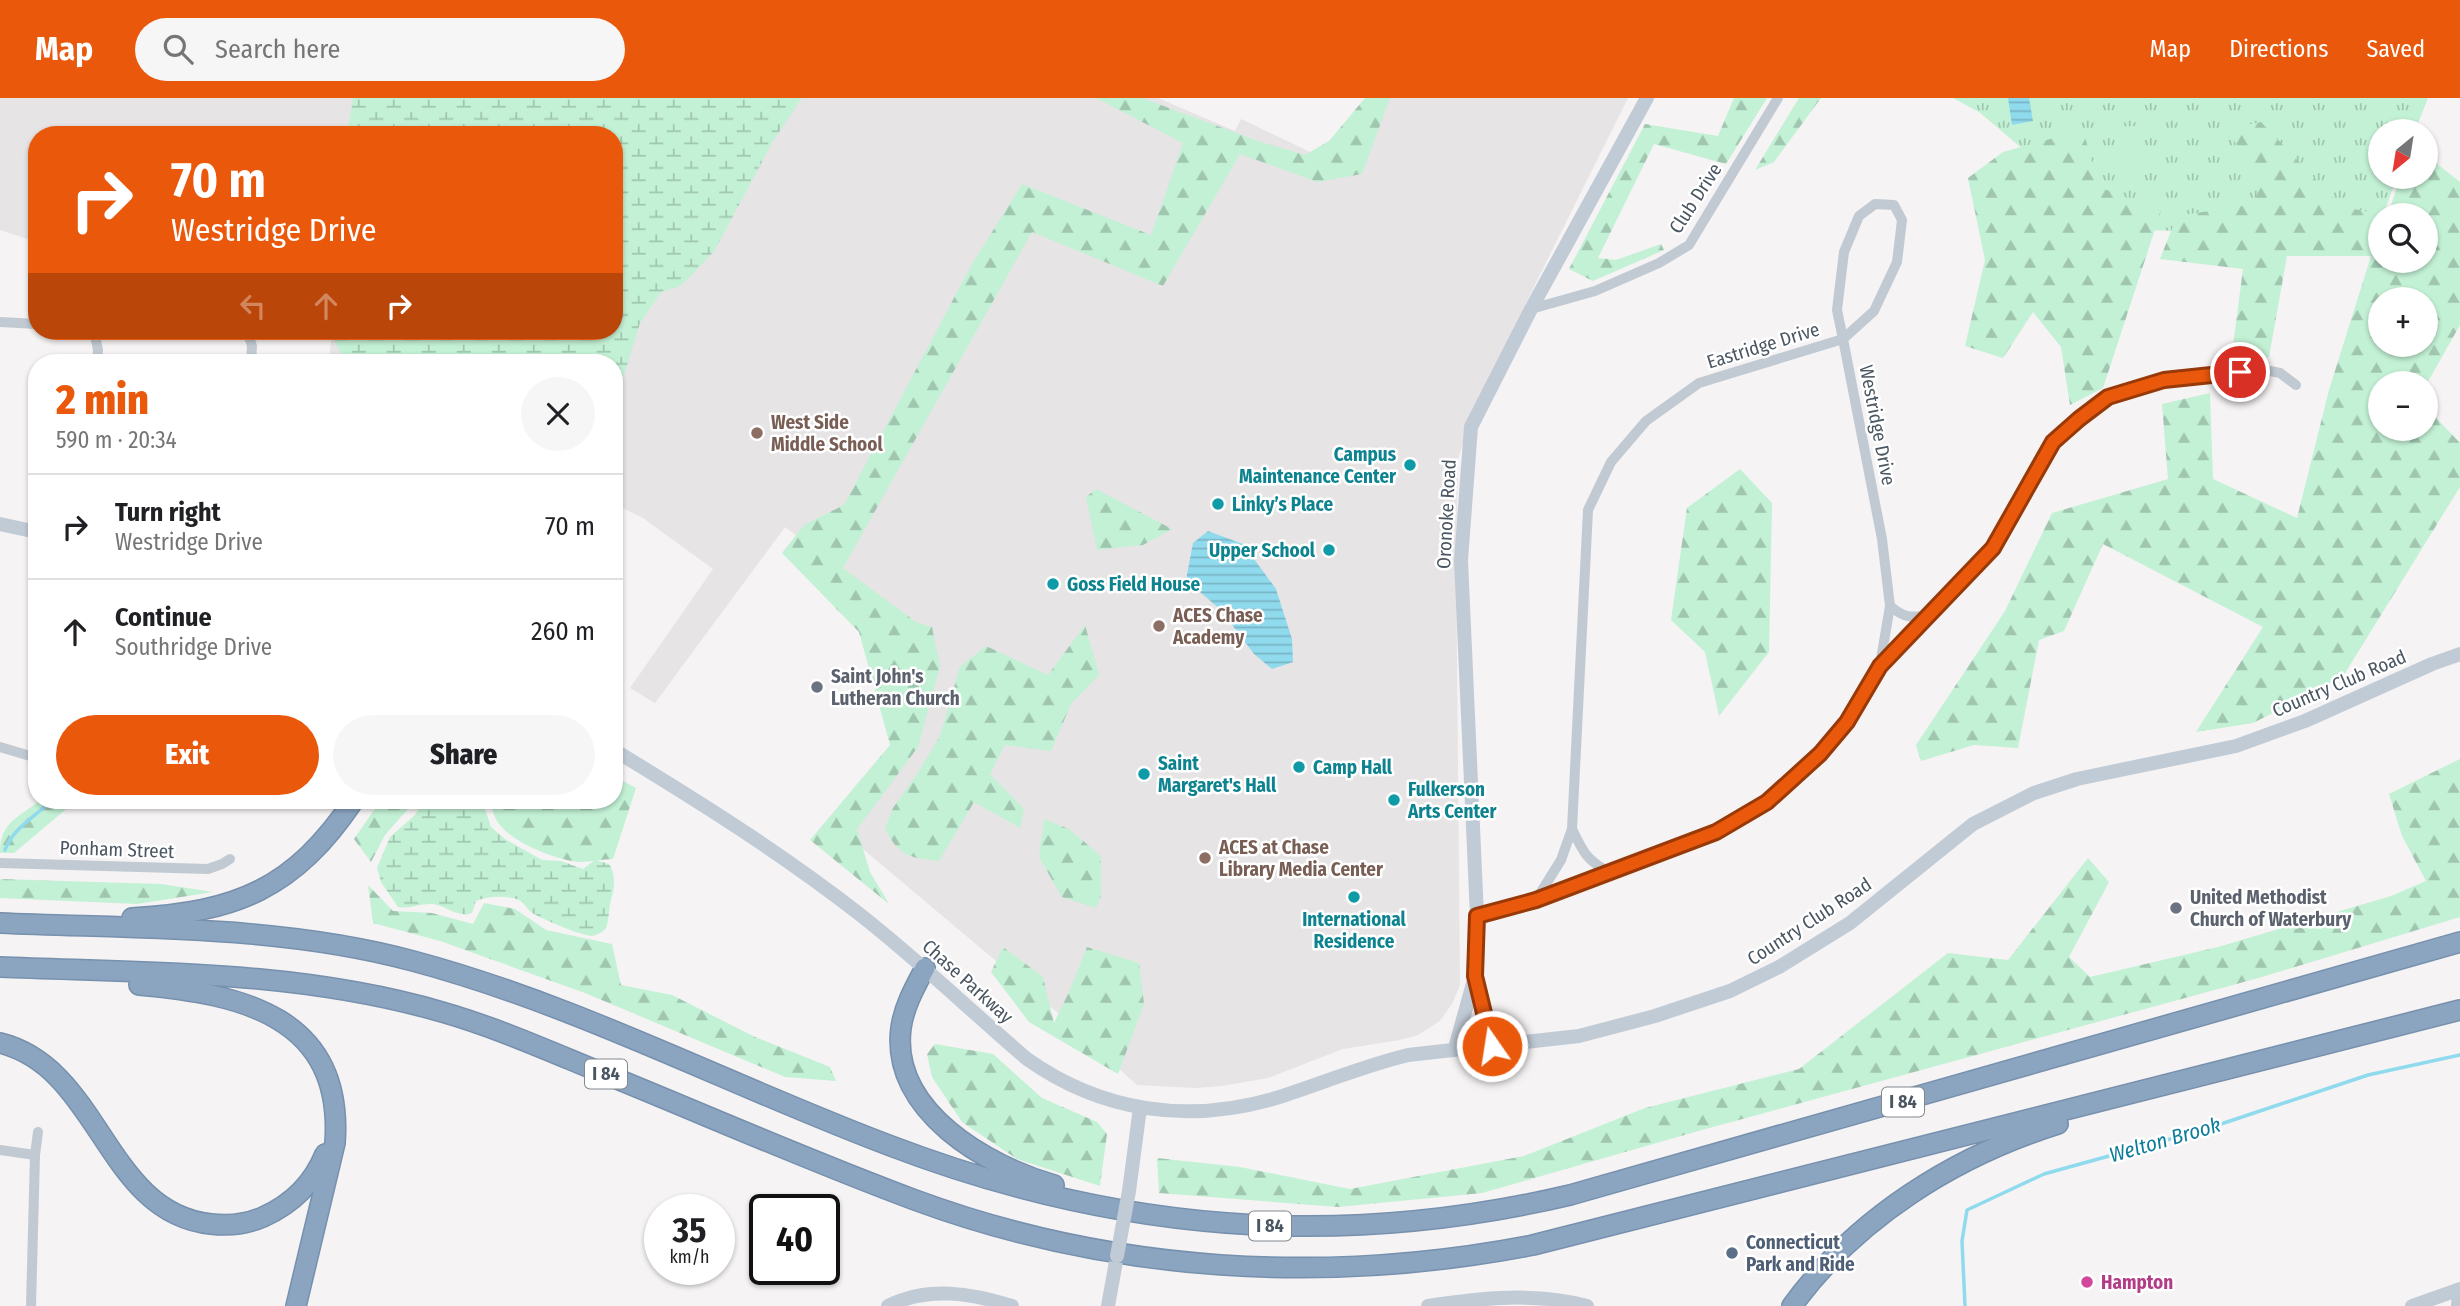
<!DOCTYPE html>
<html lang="en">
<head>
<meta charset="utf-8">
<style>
  body { margin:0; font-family:"Fira Sans Condensed",sans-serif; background:#f6f6f6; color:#202124; height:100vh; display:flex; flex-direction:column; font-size:26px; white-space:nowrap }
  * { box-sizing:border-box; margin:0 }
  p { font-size:23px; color:#757577 }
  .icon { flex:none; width:38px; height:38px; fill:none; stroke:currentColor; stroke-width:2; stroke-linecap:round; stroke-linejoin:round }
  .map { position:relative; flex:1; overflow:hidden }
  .details { position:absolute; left:28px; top:256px; width:595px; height:455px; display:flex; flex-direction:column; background:#fff; border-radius:28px; box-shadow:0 2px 5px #0004 }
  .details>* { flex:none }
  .banner { position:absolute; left:28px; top:28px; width:595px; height:214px; border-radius:28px; box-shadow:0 2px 5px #0004; background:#ea580c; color:#fff; overflow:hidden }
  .needle { width:46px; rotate:210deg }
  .tools { position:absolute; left:2368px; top:21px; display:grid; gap:14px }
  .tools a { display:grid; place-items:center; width:70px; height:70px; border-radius:50%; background:#fff; box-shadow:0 2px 5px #0004; font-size:35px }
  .speed { position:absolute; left:644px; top:1096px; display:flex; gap:14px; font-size:35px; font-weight:700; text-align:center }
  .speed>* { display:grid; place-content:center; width:91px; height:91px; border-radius:50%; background:#fff; box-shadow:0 2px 5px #0004; line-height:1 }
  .speed small { font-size:18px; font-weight:400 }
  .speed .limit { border:4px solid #111; border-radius:10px; background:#fff; color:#111 }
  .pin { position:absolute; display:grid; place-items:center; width:60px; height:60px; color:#fff; margin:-30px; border:4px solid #fff; border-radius:50%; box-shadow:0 2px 7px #0007 }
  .me { position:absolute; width:77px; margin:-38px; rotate:347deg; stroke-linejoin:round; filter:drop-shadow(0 0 5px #0008) }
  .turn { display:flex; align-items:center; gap:24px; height:147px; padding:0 28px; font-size:32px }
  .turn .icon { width:91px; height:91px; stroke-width:2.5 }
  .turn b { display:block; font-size:49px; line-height:60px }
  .lanes { display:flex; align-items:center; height:66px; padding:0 28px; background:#0003; justify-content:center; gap:35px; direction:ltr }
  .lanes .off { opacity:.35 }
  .round { display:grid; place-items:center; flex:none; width:74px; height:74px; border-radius:37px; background:#f6f6f6 }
  .summary { display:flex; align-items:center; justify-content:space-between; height:119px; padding:0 28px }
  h1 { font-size:42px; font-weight:800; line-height:52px; color:#ea580c }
  .button { display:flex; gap:14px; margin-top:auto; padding:14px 28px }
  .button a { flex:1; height:80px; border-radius:42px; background:#ea580c; color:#fff; font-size:28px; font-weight:800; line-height:80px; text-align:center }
  .button a+a { background:#f6f6f6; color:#202124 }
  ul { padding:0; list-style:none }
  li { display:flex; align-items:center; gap:21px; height:105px; padding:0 28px; border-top:2px solid #e0e0e0 }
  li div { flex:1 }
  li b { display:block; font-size:26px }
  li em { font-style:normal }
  header { display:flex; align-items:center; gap:42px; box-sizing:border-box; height:98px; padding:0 35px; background:#ea580c; color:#fff }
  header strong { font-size:33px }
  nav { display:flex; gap:38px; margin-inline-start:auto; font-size:24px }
  .search { width:490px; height:63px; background:#f6f6f6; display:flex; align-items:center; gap:18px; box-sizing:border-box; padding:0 24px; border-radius:38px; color:#757577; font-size:26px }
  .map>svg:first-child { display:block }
  .education { fill:#e6e4e5 }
  .grass { fill:url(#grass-tufts) }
  .forest { fill:url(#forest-firs); fill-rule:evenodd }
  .wetland { fill:url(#wetland-marsh) }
  .garden { fill:#c3f1d5 }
  .water { fill:url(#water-rules) }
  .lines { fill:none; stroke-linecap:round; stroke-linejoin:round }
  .stream { stroke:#90daee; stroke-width:3.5 }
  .highway-casing { stroke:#7690ad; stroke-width:22 }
  .street { stroke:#c1cad2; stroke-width:10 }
  .secondary { stroke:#c1cbd6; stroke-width:14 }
  .highway { stroke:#8ba5c1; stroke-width:19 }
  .secondary-bridge { stroke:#c1cbd6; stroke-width:14 }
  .route-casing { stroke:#983908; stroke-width:18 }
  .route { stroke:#ea580c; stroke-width:12 }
  .education-dot { fill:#8d6e63; stroke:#fff; stroke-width:2.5 }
  .culture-dot { fill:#0f9aa8; stroke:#fff; stroke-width:2.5 }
  .worship-dot { fill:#6b7280; stroke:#fff; stroke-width:2.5 }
  .service-dot { fill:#5c6f8a; stroke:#fff; stroke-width:2.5 }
  .hotel-dot { fill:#d1479c; stroke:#fff; stroke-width:2.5 }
  .labels { text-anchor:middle; stroke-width:5; stroke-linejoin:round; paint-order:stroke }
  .shield { fill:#fff; stroke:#808990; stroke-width:2 }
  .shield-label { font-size:18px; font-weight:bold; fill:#4a5661 }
  .street-label { font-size:19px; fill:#4a5661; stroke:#fff }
  .education-label { font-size:19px; font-weight:bold; fill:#785e54; stroke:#fff; text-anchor:start }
  .culture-label { font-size:19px; font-weight:bold; fill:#0d838f; stroke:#fff; text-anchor:start }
  .worship-label { font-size:19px; font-weight:bold; fill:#5b616d; stroke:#fff; text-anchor:start }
  .service-label { font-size:19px; font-weight:bold; fill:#4e5e75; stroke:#fff; text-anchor:start }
  .hotel-label { font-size:19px; font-weight:bold; fill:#b23c85; stroke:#fff; text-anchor:start }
  .water-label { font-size:21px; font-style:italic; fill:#0c7c9b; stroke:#fff }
</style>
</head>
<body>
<header>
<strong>Map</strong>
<div class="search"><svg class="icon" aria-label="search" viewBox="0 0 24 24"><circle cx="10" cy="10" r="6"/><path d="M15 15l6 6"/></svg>Search here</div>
<nav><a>Map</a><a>Directions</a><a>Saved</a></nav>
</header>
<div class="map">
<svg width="2460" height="1208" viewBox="0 0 2460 1208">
  <defs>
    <pattern id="grass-tufts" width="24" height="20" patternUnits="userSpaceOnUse" patternTransform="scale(1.75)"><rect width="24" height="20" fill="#c3f1d5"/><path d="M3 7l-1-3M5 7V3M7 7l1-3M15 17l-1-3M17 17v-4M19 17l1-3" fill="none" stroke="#a0c6b0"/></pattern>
    <pattern id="forest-firs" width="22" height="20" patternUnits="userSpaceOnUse" patternTransform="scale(1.75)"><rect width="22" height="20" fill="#c3f1d5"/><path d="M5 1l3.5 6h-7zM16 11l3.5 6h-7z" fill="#a0c6b0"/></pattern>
    <pattern id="wetland-marsh" width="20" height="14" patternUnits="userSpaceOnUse" patternTransform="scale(1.75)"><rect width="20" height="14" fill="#c3f1d5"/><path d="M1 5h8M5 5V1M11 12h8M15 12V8" fill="none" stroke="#a0c6b0"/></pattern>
    <pattern id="water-rules" width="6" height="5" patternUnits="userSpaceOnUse" patternTransform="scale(1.75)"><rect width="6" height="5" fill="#90daee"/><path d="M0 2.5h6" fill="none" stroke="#78b4c4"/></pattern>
  </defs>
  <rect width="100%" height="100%" fill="#f5f3f3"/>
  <path class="education" d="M0 0H1158L1235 33 1241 21 1333 65 1378 0H1628L1478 301 1458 361 1456 455 1460 887 1452 906 1440 923 1418 937 1400 942 1343 951 1268 980 1222 988 1195 990 1137 987 1058 915 845 736 918 649 830 463 785 429 655 605 630 590 713 471 643 420 614 406V264H329L332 233H614V37H37V144L0 132Z"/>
  <path class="grass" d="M1953 0H2428L2415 33H2380V79H2397L2383 117 2267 136 2086 130 2025 53 1979 14Z"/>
  <path class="forest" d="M1096 0H1142L1258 43 1305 57 1329 43 1365 0H1390L1362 76 1318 84 1240 56 1163 188 1032 134 843 470 916 524 932 529 940 568 918 649 857 731 870 774 889 806 810 742 890 647 859 534 782 455 804 427 844 407 972 166 1022 86 1151 137 1183 45Z
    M1734 0H1767L1726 66 1654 46 1598 160 1616 162 1661 146 1664 152 1593 183 1569 171 1645 26 1718 38Z
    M1799 0H1821L1774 64 1755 72Z
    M2261 24 2342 109 2388 117H2380V163H2426V117H2388L2400 79H2426V57L2460 84V227L2426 287 2380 285V331H2426V309L2460 345V389L2342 580 2253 625 2196 634 2263 529 2103 446 2064 533 2039 542 2018 650 1974 647 1921 663 1916 647 2005 513 2052 415 2168 381 2162 306 2210 295 2213 381 2297 420 2329 292 2371 158H2287L2269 259 2231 263 2243 171 2160 161 2177 118 2254 106 2261 82 2226 31ZM2380 201H2426V247H2380Z
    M2083 32 2099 89 2161 113 2103 290 2070 307 2061 249 2033 214 2003 260 1965 248 1985 162 1968 80 2003 54Z
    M1740 371 1772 405 1769 554 1719 618 1705 554 1671 522 1687 410Z
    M1096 391 1172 431 1143 447 1097 452 1086 399Z
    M1085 527 1099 577 1071 606 1051 653 1005 647 990 676 1024 711 1020 730 974 704 939 763C910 760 898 758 885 730L893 710 917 676 940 638 960 569 986 548 1048 577Z
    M2460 661V819L2262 879 1702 1032 1482 1095 1338 1109 1159 1095 1157 1060 1240 1069 1350 1091 1524 1058 1645 1010 1799 971 1948 855 2008 862 2088 760 2109 784 2069 859 2090 879 2218 849 2391 798 2426 783 2402 738 2389 696Z
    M614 678 636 690 613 761C602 761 591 764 580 764 556 762 510 744 497 723 493 717 492 708 489 702H614Z
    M40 702H77L14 755H0C0 723 19 720 40 702Z
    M381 702H414L408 711 385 737 371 764 354 741Z
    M1044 721 1069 731 1101 758V799L1096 810 1062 799 1039 759Z
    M0 781 161 786 213 794 137 806 0 800Z
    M368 787 393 813 432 815 473 826 484 805 515 811 546 832 612 846 621 887 672 897 755 939 830 969 836 983 785 979 585 895 440 843 373 825Z
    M1003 849 1043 879 1054 925 1069 894 1087 849 1139 865 1144 906 1118 976 1029 924 991 874Z
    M935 946 993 956 1042 1000 1097 1024 1107 1036 1100 1088 1017 1061 962 1024 932 979 927 956Z"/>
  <path class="wetland" d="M353 0H802L773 43 715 152 686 183 678 189 661 194 640 225 625 274 614 292V264H345L330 233H614V37H347Z
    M423 702H482L491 729 505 741 542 762 561 763 583 771 595 762 609 766C615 774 615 788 612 798 609 806 609 824 606 830 603 834 597 837 592 838 582 838 539 820 531 814 526 810 525 805 519 802 508 797 487 798 476 803L472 815C456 820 448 808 433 806 421 805 410 811 398 809L381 784 377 770 390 739 415 717Z"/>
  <path class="garden" d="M2136 28 2138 74 2117 75 2114 29Z"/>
  <path class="water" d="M2008 0H2029L2033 23 2012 27Z
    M1208 433 1243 446 1276 491 1292 541 1293 564 1272 571 1254 556 1221 512 1186 482 1193 445Z"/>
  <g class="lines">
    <path class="stream" d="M5 752C13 730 36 718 52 702
      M1965 1208 1962 1143 1967 1112 2044 1076 2203 1032 2368 977 2460 957"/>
    <g class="highway-casing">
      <path id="highway" d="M132 820C237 814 294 791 354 702
        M0 825C136 831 280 827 413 863 578 907 731 988 891 1048 1114 1133 1336 1152 1570 1097L2460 844
        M0 869C148 875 298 872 442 914 498 930 551 954 605 976 708 1018 810 1063 915 1102 1113 1175 1326 1187 1533 1147L2460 912
        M925 870C915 889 904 908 901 930 890 1013 987 1068 1054 1087
        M139 887C241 896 344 918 335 1045L296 1208
        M0 945C101 970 105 1115 211 1126 228 1128 247 1126 263 1119 292 1106 313 1086 325 1056
        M1792 1208C1856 1120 1955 1058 2058 1026"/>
    </g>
    <path class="street" d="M1531 211 1595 193 1659 165 1689 147 1778 0
      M0 224 37 226
      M94 233 98 252 97 264
      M247 233 252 248 251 264
      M1880 567 1993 451 2053 344 2079 321 2108 299 2164 282 2265 272 2280 275 2296 287
      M0 649 37 660
      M0 765 208 771 222 766 230 761
      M1611 775C1587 763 1583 754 1572 731L1588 412 1611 364 1646 323 1699 285 1843 241 1874 213 1897 164 1902 122 1894 107 1875 106 1859 118 1844 154 1837 212 1843 241 1882 441 1890 508C1904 520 1911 520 1929 517
      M1536 802 1561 762 1572 731
      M1477 818 1536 802 1716 734 1767 703 1820 656 1847 624 1880 567 1890 508
      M0 1052 35 1057
      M31 1208 35 1057 38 1034
      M2456 1208 2457 1192"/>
    <path class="secondary" d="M0 426 37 434
      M614 652C698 703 781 755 858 815 917 861 971 913 1027 961 1102 1014 1188 1026 1276 1000 1320 986 1363 968 1408 957L1579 938 1655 918 1730 893 1779 869 1850 825 1973 726 2034 695 2077 681 2236 648 2305 623 2432 566 2460 556
      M1476 879 1492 948
      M1455 950 1475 878 1477 818 1461 462 1471 329 1531 211 1647 0
      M1129 1093 1140 1010
      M888 1208C928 1188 971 1195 1012 1208
      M1108 1208 1117 1158
      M1428 1208C1480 1200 1536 1194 1587 1208
      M2412 1208 2460 1191"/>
    <use href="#highway" class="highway"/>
    <path class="secondary-bridge" d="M1117 1158 1129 1093"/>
  </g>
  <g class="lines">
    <g class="route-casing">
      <path id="route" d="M1492 948 1475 878 1477 818 1536 802 1716 734 1767 704 1820 656 1847 624 1880 568 1993 450 2053 344 2079 321 2108 299 2164 282 2240 274"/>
    </g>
    <use href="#route" class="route"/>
  </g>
  <g class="education-dot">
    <circle cx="757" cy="335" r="7"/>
    <circle cx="1159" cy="528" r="7"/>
    <circle cx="1205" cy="760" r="7"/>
  </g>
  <g class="culture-dot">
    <circle cx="1410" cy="367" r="7"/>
    <circle cx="1218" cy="406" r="7"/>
    <circle cx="1329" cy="452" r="7"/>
    <circle cx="1053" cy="486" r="7"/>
    <circle cx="1299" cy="669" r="7"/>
    <circle cx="1144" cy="676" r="7"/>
    <circle cx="1394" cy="702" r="7"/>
    <circle cx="1354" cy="799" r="7"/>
  </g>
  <g class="worship-dot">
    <circle cx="817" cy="589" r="7"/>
    <circle cx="2176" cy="810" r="7"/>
  </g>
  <circle class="service-dot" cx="1732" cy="1155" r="7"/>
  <circle class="hotel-dot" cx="2087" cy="1184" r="7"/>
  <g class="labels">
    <g class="shield">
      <rect x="585" y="961.5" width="42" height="29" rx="5"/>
      <rect x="1882" y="989.5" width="42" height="29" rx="5"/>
      <rect x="1249" y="1113.5" width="42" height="29" rx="5"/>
    </g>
    <g class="shield-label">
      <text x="606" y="982">I 84</text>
      <text x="1903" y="1010">I 84</text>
      <text x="1270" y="1134">I 84</text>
    </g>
    <g class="street-label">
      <text transform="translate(1695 100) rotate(-57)" y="7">Club Drive</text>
      <text transform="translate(1763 247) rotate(-17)" y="7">Eastridge Drive</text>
      <text transform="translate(1878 327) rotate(79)" y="7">Westridge Drive</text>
      <text transform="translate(1446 416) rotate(-87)" y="7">Oronoke Road</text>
      <text transform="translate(2339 585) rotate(-23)" y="7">Country Club Road</text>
      <text transform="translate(117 751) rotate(2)" y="7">Ponham Street</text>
      <text transform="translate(1809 823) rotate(-33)" y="7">Country Club Road</text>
      <text transform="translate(968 883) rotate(42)" y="7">Chase Parkway</text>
    </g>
    <g class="education-label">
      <text x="771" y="331">West Side<tspan x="771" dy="22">Middle School</tspan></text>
      <text x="1173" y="524">ACES Chase<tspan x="1173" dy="22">Academy</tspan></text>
      <text x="1219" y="756">ACES at Chase<tspan x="1219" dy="22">Library Media Center</tspan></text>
    </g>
    <g class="culture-label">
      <text x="1396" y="363" text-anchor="end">Campus<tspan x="1396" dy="22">Maintenance Center</tspan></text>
      <text x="1232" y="413">Linky’s Place</text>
      <text x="1315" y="459" text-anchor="end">Upper School</text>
      <text x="1067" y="493">Goss Field House</text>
      <text x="1158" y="672">Saint<tspan x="1158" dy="22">Margaret's Hall</tspan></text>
      <text x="1313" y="676">Camp Hall</text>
      <text x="1408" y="698">Fulkerson<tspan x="1408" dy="22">Arts Center</tspan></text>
      <text x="1354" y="828" text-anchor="middle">International<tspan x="1354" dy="22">Residence</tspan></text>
    </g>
    <g class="worship-label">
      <text x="831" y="585">Saint John's<tspan x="831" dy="22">Lutheran Church</tspan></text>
      <text x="2190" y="806">United Methodist<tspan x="2190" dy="22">Church of Waterbury</tspan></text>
    </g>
    <g class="service-label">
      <text x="1746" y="1151">Connecticut<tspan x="1746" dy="22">Park and Ride</tspan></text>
    </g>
    <g class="hotel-label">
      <text x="2101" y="1191">Hampton</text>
    </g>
    <g class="water-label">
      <text transform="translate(2165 1042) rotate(-16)" y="7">Welton Brook</text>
    </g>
  </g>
</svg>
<div class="tools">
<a><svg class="needle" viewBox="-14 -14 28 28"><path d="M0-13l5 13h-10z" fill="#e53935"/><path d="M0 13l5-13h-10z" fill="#757577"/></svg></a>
<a><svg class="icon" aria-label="search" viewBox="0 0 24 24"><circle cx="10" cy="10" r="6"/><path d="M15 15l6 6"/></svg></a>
<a>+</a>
<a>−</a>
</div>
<div class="speed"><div>35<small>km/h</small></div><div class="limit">40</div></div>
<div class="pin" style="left:2240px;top:274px;background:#d93025"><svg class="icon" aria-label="arrive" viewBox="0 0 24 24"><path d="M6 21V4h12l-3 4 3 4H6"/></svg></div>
<svg class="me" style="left:1492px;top:948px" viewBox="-20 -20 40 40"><circle r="17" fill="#ea580c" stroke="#fff" stroke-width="3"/><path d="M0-11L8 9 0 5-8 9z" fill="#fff"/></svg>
<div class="banner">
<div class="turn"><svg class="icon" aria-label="right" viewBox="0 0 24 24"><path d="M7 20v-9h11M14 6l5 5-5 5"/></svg><div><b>70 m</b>Westridge Drive</div></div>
<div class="lanes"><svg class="icon off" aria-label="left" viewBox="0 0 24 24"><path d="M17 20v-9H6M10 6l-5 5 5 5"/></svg><svg class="icon off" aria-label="ahead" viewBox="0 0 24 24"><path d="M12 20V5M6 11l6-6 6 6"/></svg><svg class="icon" aria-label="right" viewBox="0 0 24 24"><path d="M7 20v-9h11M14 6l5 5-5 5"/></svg></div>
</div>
<section class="details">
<div class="summary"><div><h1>2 min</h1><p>590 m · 20:34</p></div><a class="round"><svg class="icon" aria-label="close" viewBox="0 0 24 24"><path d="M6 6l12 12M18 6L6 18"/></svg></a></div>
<ul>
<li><svg class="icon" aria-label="right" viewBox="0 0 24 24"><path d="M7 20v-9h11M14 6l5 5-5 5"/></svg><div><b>Turn right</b><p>Westridge Drive</p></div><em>70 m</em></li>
<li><svg class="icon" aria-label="ahead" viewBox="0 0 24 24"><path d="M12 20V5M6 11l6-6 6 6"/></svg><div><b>Continue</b><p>Southridge Drive</p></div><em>260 m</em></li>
</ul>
<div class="button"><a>Exit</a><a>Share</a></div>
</section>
</div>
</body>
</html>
